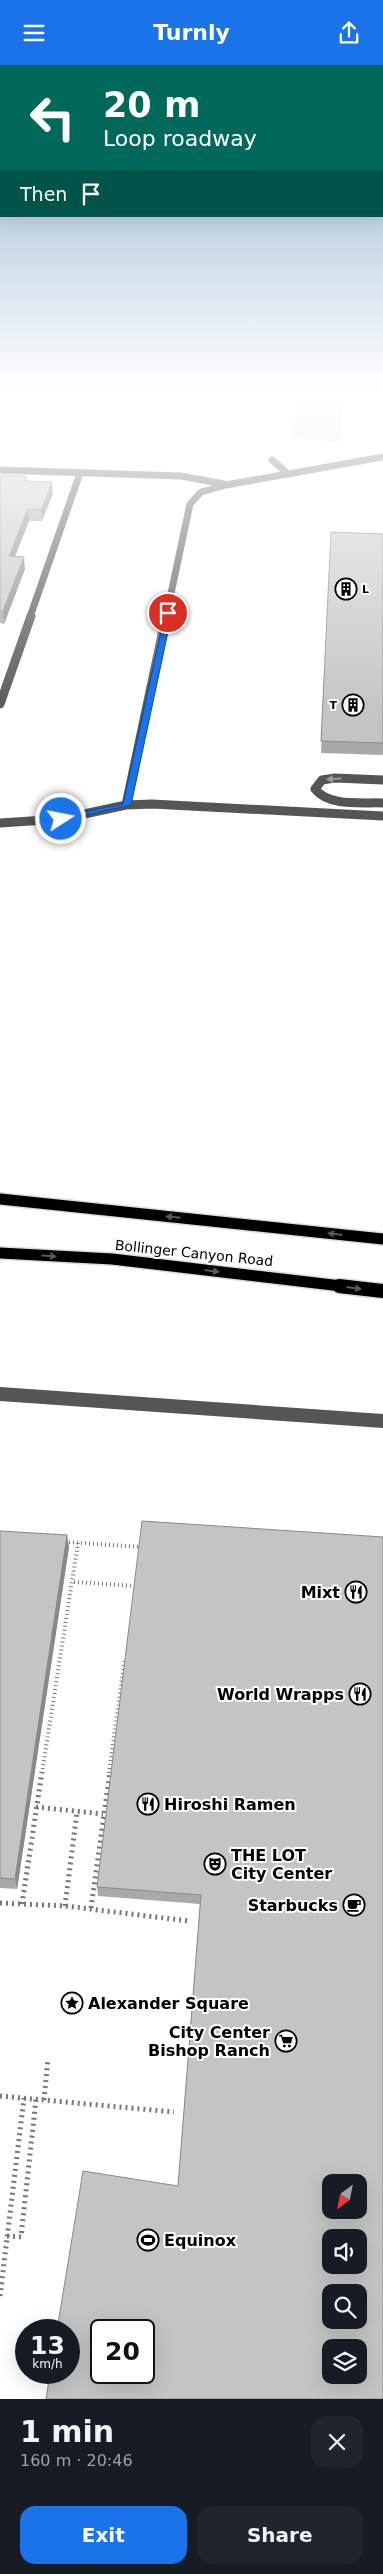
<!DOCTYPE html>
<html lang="en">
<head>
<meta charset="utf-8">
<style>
  body { margin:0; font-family:"DejaVu Sans",sans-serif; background:#20242c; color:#f1f3f6; height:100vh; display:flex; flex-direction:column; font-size:19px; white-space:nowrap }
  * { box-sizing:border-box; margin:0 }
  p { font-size:16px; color:#9ea1a6 }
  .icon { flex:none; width:28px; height:28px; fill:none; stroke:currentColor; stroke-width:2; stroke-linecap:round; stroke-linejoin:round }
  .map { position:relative; height:2334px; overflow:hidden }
  .details { display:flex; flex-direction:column; background:#171b24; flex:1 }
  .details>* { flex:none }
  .top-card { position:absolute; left:0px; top:0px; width:384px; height:152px; box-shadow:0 5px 20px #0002; background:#00695c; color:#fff; overflow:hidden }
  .needle { width:32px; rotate:212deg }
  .buttons { position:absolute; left:322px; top:2109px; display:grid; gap:10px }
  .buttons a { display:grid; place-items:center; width:45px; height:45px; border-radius:10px; background:#171b24; box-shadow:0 5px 20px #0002; font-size:25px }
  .speed { position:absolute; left:15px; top:2254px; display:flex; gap:10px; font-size:25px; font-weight:700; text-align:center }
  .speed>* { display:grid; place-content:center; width:65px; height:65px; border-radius:50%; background:#171b24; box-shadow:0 5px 20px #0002; line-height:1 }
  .speed small { font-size:12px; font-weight:400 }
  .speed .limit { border:2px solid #111; border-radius:8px; background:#fff; color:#111 }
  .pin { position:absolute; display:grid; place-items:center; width:42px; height:42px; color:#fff; margin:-21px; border:2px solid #fff; border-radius:50%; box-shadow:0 1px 5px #0007 }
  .me { position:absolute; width:55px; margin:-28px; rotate:79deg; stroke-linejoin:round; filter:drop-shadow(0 0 4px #0008) }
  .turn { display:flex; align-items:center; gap:18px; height:105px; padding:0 20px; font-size:22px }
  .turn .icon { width:65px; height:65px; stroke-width:2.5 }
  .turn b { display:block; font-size:35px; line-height:42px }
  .then { display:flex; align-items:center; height:48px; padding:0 20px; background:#0003; gap:10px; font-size:19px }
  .round { display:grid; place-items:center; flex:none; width:52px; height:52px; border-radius:15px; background:#20242c }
  .overview { display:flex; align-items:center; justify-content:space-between; height:85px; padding:0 20px }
  h1 { font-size:30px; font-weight:700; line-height:38px }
  .primary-button { display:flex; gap:10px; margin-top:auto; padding:10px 20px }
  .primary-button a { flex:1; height:58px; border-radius:15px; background:#1a73e8; color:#fff; font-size:20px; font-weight:700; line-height:58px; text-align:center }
  .primary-button a+a { background:#20242c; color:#f1f3f6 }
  header { display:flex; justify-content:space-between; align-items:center; height:65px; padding:0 20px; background:#1a73e8; color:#fff; font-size:22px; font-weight:700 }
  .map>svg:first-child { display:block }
  .green { fill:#dcdcdc }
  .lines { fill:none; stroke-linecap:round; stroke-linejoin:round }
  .major-far1-casing { stroke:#dbdbdb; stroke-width:14 }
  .major-casing { stroke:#dbdbdb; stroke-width:17 }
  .path-far1 { stroke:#777; stroke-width:4; stroke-dasharray:1 3; stroke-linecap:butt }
  .path { stroke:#777; stroke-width:5; stroke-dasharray:2 4; stroke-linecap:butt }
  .minor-far2 { stroke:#555; stroke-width:7 }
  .minor-far1 { stroke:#555; stroke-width:9 }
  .minor { stroke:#555; stroke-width:14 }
  .major-far1 { stroke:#000; stroke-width:11 }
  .major { stroke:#000; stroke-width:14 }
  .wall { fill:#a9a9a9 }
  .shaded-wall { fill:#898989 }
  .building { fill:#c4c4c4; stroke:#898989; fill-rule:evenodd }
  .oneway { fill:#999 }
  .oneway2 { fill:#595959 }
  .route { fill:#1a73e8; stroke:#114b97 }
  .labels { text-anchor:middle; stroke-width:4; stroke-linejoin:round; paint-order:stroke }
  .far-poi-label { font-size:11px; font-weight:bold; fill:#000; stroke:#fff; text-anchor:start }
  .street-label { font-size:14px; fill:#000; stroke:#fff }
  .near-poi-label { font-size:16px; font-weight:bold; fill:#000; stroke:#fff; text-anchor:end }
</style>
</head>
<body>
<header><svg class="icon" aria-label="menu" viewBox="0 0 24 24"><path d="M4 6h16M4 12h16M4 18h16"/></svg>Turnly<svg class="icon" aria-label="share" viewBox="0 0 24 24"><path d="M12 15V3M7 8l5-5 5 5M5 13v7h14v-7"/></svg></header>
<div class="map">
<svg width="383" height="2334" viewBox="0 0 383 2334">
  <rect width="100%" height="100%" fill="#fff"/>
  <path class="green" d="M298 335 342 336 340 376 292 374Z"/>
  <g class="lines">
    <g class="major-far1-casing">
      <path id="major-far1" d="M0 1134 383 1174
        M0 1188 112 1194 350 1222"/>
    </g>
    <g class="major-casing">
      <path id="major" d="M339 1221 383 1226"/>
    </g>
    <path class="path-far1" d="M65 1477 141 1482
      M74 1517 135 1521
      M42 1708 78 1478
      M109 1708 125 1593"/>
    <path class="path" d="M36 1742 103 1749
      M0 1838 65 1841 189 1856
      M22 1839 42 1707
      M65 1841 77 1747
      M91 1843 110 1707
      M0 2031 174 2047
      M44 2035 48 1994
      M7 2171 21 2172 36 2034
      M0 2231 24 2033"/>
    <path class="minor-far2" d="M272 395 288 409
      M0 405 181 411 224 419
      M30 552 80 408
      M166 552 190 439 201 427 226 420 383 392"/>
    <path class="minor-far1" d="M0 639 31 551
      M383 715 335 713 322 715 315 724C329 742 362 737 383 738
      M126 740 166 551
      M0 758 61 754 126 740 152 739 383 751"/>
    <path class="minor" d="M0 1329 383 1356"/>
    <use href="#major-far1" class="major-far1"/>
    <use href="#major" class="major"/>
  </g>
  <path class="wall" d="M0 410 27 411V416L53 428 42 456H29L15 492 25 504 4 559 0 558Z
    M331 467 383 469V690L321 688Z
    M0 1466 67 1470 69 1482 17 1824 0 1823Z
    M383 1472 178 2121 200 1839 98 1831 97 1822Z"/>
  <path class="shaded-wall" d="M52 417 53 428 42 456 41 445Z
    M28 444 29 456 10 503 9 491Z
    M24 492 25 504 4 559 3 546Z
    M67 1470 69 1482 17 1824 15 1814Z"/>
  <path class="building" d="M0 410 27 411 25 416 52 417 41 445 28 444 9 491 24 492 3 546H0Z
    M331 467 383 469V678L321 676Z
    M142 1456 383 1472V2334H46L50 2308H69V2265H57L83 2106 178 2121 201 1830 97 1822ZM331 2118H359V2145H331ZM331 2172H359V2200H331ZM331 2228H359V2255H331ZM101 2265H144V2308H101ZM331 2282H359V2310H331Z
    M0 1466 67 1470 15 1814 0 1813Z"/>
  <defs><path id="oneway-solid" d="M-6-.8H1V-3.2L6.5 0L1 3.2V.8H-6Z" transform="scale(1.25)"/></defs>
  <use class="oneway" href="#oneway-solid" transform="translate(334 714) rotate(176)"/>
  <g class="oneway2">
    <use href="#oneway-solid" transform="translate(173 1152) rotate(-174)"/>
    <use href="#oneway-solid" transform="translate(335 1169) rotate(-173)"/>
    <use href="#oneway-solid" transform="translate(49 1191) rotate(3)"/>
    <use href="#oneway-solid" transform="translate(212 1206) rotate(7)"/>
    <use href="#oneway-solid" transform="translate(354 1223) rotate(7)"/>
  </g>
  <linearGradient id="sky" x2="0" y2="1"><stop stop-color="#8cadcc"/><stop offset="0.5" stop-color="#fff"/><stop offset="1" stop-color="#fff" stop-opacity="0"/></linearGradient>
  <rect width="383" height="651" fill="url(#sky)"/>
  <path class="route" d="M168 546 172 548 131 740 58 756V752L123 739 165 548Z"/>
  <defs>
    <g id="building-ring" transform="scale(1.125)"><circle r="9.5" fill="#fff" stroke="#000" stroke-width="1.5"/><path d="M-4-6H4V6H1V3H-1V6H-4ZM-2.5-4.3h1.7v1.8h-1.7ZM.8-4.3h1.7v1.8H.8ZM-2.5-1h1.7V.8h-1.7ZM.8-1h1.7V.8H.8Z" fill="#000"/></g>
    <g id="restaurant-ring" transform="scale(1.125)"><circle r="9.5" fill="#fff" stroke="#000" stroke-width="1.5"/><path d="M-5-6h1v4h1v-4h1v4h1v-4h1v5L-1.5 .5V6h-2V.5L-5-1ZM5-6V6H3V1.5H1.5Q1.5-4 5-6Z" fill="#000"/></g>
    <g id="theatre-ring" transform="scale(1.125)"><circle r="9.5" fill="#fff" stroke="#000" stroke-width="1.5"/><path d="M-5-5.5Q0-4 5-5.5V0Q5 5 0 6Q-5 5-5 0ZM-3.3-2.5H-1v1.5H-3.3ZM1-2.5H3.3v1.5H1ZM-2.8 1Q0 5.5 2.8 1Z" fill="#000"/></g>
    <g id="cafe-ring" transform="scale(1.125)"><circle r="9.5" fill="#fff" stroke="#000" stroke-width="1.5"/><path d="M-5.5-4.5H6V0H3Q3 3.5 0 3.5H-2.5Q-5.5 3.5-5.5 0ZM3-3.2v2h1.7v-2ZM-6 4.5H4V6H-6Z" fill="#000"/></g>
    <g id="sight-ring" transform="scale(1.125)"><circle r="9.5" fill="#fff" stroke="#000" stroke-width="1.5"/><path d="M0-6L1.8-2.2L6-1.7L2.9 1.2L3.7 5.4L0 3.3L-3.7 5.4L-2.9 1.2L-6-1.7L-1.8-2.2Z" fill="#000"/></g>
    <g id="supermarket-ring" transform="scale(1.125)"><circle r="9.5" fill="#fff" stroke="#000" stroke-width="1.5"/><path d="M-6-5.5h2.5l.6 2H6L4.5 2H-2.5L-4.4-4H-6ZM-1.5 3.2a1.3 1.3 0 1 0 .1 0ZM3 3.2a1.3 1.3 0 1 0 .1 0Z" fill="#000"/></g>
    <g id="stadium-ring" transform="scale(1.125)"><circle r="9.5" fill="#fff" stroke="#000" stroke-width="1.5"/><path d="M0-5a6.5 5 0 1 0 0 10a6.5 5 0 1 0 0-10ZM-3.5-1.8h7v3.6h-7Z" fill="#000"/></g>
  </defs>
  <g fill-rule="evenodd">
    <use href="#building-ring" x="346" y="524"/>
    <use href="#building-ring" x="353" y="640"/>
    <use href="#restaurant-ring" x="356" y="1527"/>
    <use href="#restaurant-ring" x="360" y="1629"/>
    <use href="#restaurant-ring" x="148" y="1739"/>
    <use href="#theatre-ring" x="215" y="1799"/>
    <use href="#cafe-ring" x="354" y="1840"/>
    <use href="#sight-ring" x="72" y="1938"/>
    <use href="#supermarket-ring" x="286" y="1976"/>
    <use href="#stadium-ring" x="148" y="2175"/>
  </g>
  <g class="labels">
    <g class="far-poi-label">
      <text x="362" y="528">L</text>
      <text x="337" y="644" text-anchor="end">T</text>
    </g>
    <g class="street-label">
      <text transform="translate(194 1188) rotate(6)" y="5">Bollinger Canyon Road</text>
    </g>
    <g class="near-poi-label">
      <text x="340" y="1533">Mixt</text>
      <text x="344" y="1635">World Wrapps</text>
      <text x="164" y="1745" text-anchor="start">Hiroshi Ramen</text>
      <text x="231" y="1796" text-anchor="start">THE LOT<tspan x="231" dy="18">City Center</tspan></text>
      <text x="338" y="1846">Starbucks</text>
      <text x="88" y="1944" text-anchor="start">Alexander Square</text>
      <text x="270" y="1973">City Center<tspan x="270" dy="18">Bishop Ranch</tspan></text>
      <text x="164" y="2181" text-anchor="start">Equinox</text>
    </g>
  </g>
</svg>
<div class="buttons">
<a><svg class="needle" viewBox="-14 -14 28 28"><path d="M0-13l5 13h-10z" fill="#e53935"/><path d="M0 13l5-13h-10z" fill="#9ea1a6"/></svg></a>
<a><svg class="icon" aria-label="sound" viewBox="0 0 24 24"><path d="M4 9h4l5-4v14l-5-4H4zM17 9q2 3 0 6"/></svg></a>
<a><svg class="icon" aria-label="search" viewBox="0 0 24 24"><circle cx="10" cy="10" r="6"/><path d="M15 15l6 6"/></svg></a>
<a><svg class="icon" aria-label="layers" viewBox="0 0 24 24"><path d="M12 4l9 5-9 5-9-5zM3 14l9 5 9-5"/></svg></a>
</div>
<div class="speed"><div>13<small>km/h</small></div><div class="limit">20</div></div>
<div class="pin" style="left:168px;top:548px;background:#d93025"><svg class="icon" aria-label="arrive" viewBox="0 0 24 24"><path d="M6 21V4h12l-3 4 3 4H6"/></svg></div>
<svg class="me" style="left:61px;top:754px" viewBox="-20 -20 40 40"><circle r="17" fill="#1a73e8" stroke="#fff" stroke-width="3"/><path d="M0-11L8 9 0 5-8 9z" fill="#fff"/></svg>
<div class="top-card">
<div class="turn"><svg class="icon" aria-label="left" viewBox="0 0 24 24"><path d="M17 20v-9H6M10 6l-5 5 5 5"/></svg><div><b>20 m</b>Loop roadway</div></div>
<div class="then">Then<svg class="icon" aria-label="arrive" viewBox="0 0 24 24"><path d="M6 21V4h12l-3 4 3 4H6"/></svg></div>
</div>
</div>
<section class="details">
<div class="overview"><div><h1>1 min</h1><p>160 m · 20:46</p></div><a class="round"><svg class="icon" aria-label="close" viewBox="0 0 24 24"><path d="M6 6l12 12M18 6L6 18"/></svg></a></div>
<div class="primary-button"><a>Exit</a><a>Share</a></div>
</section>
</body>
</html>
